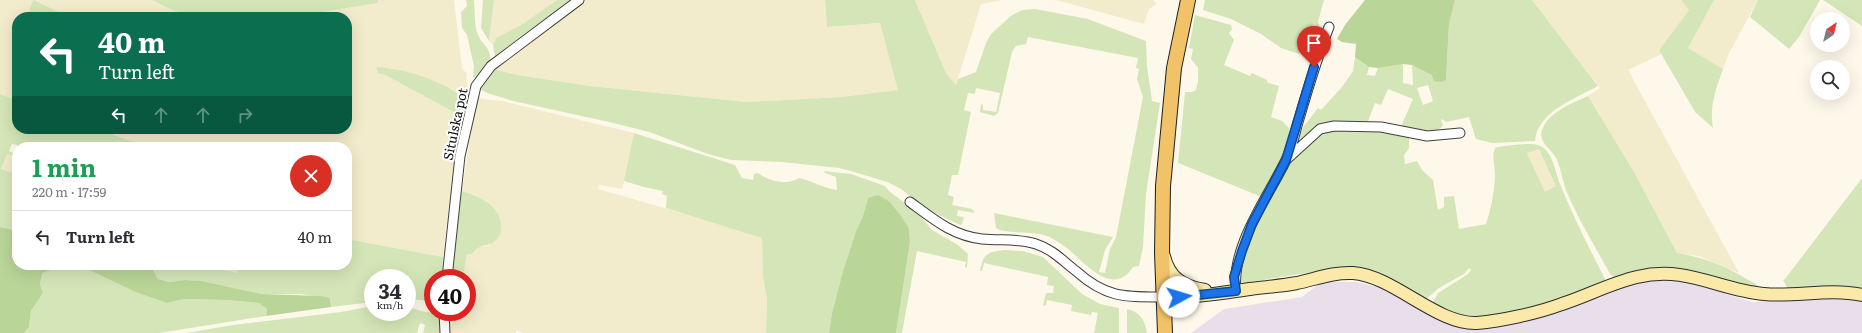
<!DOCTYPE html>
<html lang="en">
<head>
<meta charset="utf-8">
<style>
  body { margin:0; font-family:Literata,serif; background:#f2f2f3; color:#2b2b33; height:100vh; display:flex; flex-direction:column; font-size:15px; white-space:nowrap }
  * { box-sizing:border-box; margin:0 }
  p { font-size:13px; color:#7c7c81 }
  .icon { flex:none; width:22px; height:22px; fill:none; stroke:currentColor; stroke-width:2; stroke-linecap:round; stroke-linejoin:round }
  .map { position:relative; flex:1; overflow:hidden }
  .drawer { position:absolute; left:12px; top:142px; width:340px; height:128px; display:flex; flex-direction:column; background:#fff; border-radius:16px; box-shadow:0 4px 16px #0002 }
  .drawer>* { flex:none }
  .hud { position:absolute; left:12px; top:12px; width:340px; height:122px; border-radius:16px; box-shadow:0 4px 16px #0002; background:#0b6e4f; color:#fff; overflow:hidden }
  .needle { width:26px; rotate:35deg }
  .controls { position:absolute; left:1810px; top:12px; display:grid; gap:8px }
  .controls a { display:grid; place-items:center; width:40px; height:40px; border-radius:50%; background:#fff; box-shadow:0 4px 16px #0002; font-size:20px }
  .speed { position:absolute; left:364px; top:269px; display:flex; gap:8px; font-size:20px; font-weight:700; text-align:center }
  .speed>* { display:grid; place-content:center; width:52px; height:52px; border-radius:50%; background:#fff; box-shadow:0 4px 16px #0002; line-height:1 }
  .speed small { font-size:10px; font-weight:400 }
  .speed .limit { border:6px solid #d22; background:#fff; color:#111 }
  .pin { position:absolute; display:grid; place-items:center; width:34px; height:34px; color:#fff; margin:-41px -17px; border-radius:50% 50% 50% 0; rotate:-45deg; box-shadow:0 0 4px #0007 }
  .pin .icon { rotate:45deg }
  .me { position:absolute; width:44px; margin:-22px; rotate:84deg; stroke-linejoin:round; filter:drop-shadow(0 0 3px #0008) }
  .turn { display:flex; align-items:center; gap:14px; height:84px; padding:0 20px; font-size:18px }
  .turn .icon { width:52px; height:52px; stroke-width:2.5 }
  .turn b { display:block; font-size:28px; line-height:34px }
  .lanes { display:flex; align-items:center; height:38px; padding:0 20px; background:#0003; justify-content:center; gap:20px; direction:ltr }
  .lanes .off { opacity:.35 }
  .round { display:grid; place-items:center; flex:none; width:42px; height:42px; border-radius:21px; background:#f2f2f3 }
  .head { display:flex; align-items:center; justify-content:space-between; height:68px; padding:0 20px }
  h1 { font-size:24px; font-weight:700; line-height:30px; color:#1e9e55 }
  ul { padding:0; list-style:none }
  li { display:flex; align-items:center; gap:12px; height:52px; padding:0 20px; border-top:1px solid #e1e1e2 }
  li div { flex:1 }
  li b { display:block; font-size:15px }
  li em { font-style:normal }
  .map>svg:first-child { display:block }
  .industrial { fill:#e8dfea }
  .farmland { fill:#f2ebcc }
  .green { fill:#d4e6b7; fill-rule:evenodd }
  .forest { fill:#b9d597 }
  .lines { fill:none; stroke-linecap:round; stroke-linejoin:round }
  .street-casing { stroke:#3e3e3e; stroke-width:11 }
  .secondary-casing { stroke:#2d2d2d; stroke-width:14 }
  .primary-casing { stroke:#1c1c1c; stroke-width:16 }
  .street { stroke:#fff; stroke-width:9 }
  .secondary { stroke:#fae9a9; stroke-width:12 }
  .primary { stroke:#f1c267; stroke-width:14 }
  .route-casing { stroke:#114b97; stroke-width:10 }
  .route { stroke:#1a73e8; stroke-width:7 }
  .labels { text-anchor:middle; stroke-width:4; stroke-linejoin:round; paint-order:stroke }
  .street-label { font-size:13px; fill:#0b0b0b; stroke:#fff }
</style>
</head>
<body>
<div class="map">
<svg width="1862" height="333" viewBox="0 0 1862 333">
  <rect width="100%" height="100%" fill="#fef8ea"/>
  <path class="industrial" d="M1673 278 1723 290 1726 294 1752 302 1823 298 1862 300V333H1191L1224 309 1302 297 1319 284 1329 282H1357L1378 287 1431 312 1563 309 1644 280Z"/>
  <path class="farmland" d="M0 0H33L27 17H17V100L0 94Z
    M34 0H152L168 8 191 17H69Z
    M378 0H454L462 68 467 74 466 78 469 92 468 103 461 95 391 68H376L378 73 385 75 465 118 449 203 443 257 347 239V147H147L98 129H347V17H292L378 3Z
    M494 0H557L521 25 496 38 493 45 489 41Z
    M584 0H825L827 27 880 23 899 90 841 97 747 102 590 86 517 75 493 69 563 13Z
    M915 0H1003L981 4 956 85 946 73Z
    M1056 0H1153L1157 4 1149 9 1144 24Z
    M1532 0H1681L1689 10 1659 50 1662 54 1628 70 1739 273 1699 256 1677 253 1634 172 1588 96 1600 88Z
    M1714 0H1758L1729 53 1723 69 1688 48Z
    M1314 21 1321 27 1310 55 1305 56 1299 54Z
    M476 97 482 99 502 101 634 133 629 164 622 189 599 185 598 189 748 232 762 238 763 277 767 300 766 333H523L516 330V333H449V312H467V278H463L467 254 470 255 480 247 490 245 495 208 476 195 462 191Z
    M1539 148 1557 186 1545 192 1527 153Z
    M7 154 17 157 13 173 1 169Z
    M200 265H238L237 274 214 269Z"/>
  <path class="green" d="M33 0H34L69 17H27Z
    M152 0H378V3L292 17H191L168 8Z
    M466 0H474C475 11 474 26 478 35 482 45 492 48 490 61L475 78 473 77 474 66 467 35 462 28 461 12 467 6Z
    M483 0H494L489 41 481 28Z
    M557 0H574L495 57 493 45 496 38 521 25Z
    M825 0H915L946 73 956 85 958 79 976 72 986 43 991 34 1012 15 1022 10 1035 9 1088 19 1146 41 1147 66 1152 101 1160 103 1146 194 1143 247 1139 266 1133 267C1113 298 1085 263 1068 249 1060 243 1053 238 1044 235 1030 231 1004 234 996 228L994 213 1113 237 1105 250 1099 272 1105 273 1110 249 1116 237 1143 97 1137 79 1139 69 1136 68 1138 58 1028 37 1026 44 1016 46 1012 52 998 113 994 116 980 112 981 104 983 105V110L996 112 1000 93 976 88 975 94 968 93 964 110 971 112 958 175H952L948 195 954 197 952 205 972 209 975 213 958 210 957 216 964 217 962 224 960 225 925 208 901 189 887 182 851 171 839 168 781 162 731 160 708 154 649 132 609 122 513 101 487 93 480 89 481 84 493 69 517 75 590 86 747 102 841 97 898 90 880 23 827 27Z
    M1205 0H1324L1318 22 1319 26 1314 22 1299 54 1281 48 1261 34 1231 19 1203 10Z
    M1455 0H1532L1598 86C1575 99 1538 111 1535 141L1492 143 1476 139 1469 117 1446 122 1442 119 1441 121 1443 125C1435 138 1412 130 1400 129L1413 99 1388 89 1381 105 1375 103 1367 124 1333 122 1297 148 1293 145 1298 134 1318 108 1321 110 1342 87 1353 71 1355 57 1369 67 1367 75 1375 76 1378 68 1401 64 1403 65V83L1413 85 1412 65 1446 80 1449 24ZM1428 85 1433 101 1423 105 1417 88Z
    M1681 0H1714L1688 48 1723 69C1716 89 1709 106 1713 128L1695 112 1659 50 1689 10Z
    M1758 0H1820L1799 37 1789 49 1750 17Z
    M1823 0H1862V26Z
    M1195 15 1231 25 1232 29 1229 33 1234 40 1224 65 1250 76 1252 73 1267 80 1268 83 1279 86 1271 117 1282 121 1289 128C1289 153 1273 175 1262 197L1178 163 1185 92H1192L1196 90 1198 81V68L1191 59 1193 49 1189 48Z
    M376 67C403 68 450 82 468 103L465 118 385 75 378 73Z
    M0 94 17 100V129H98L147 147H17V145L12 144 9 151 15 154 17 147V157L7 154 1 169 13 173 17 162V231L0 227Z
    M1588 96 1634 172 1677 253C1701 257 1724 265 1745 278 1749 281 1755 282 1758 286L1746 287 1720 278 1672 268 1615 278 1610 274C1595 246 1578 219 1566 190 1562 179 1561 168 1556 158 1551 148 1538 143 1542 130 1548 112 1573 103 1588 96Z
    M1361 127 1409 135V148L1404 155 1405 164 1417 161 1422 170 1433 180 1438 210 1444 207V197L1454 196 1459 229 1486 224C1491 209 1494 194 1495 178 1496 167 1490 156 1496 147 1507 146 1528 142 1538 145 1553 150 1555 172 1560 184 1573 217 1590 249 1606 281L1563 299 1518 312 1470 320 1461 319 1432 304 1438 293 1468 274 1471 270 1469 268 1464 274 1439 288 1425 300 1331 269 1244 283 1240 281 1238 275 1254 226 1284 167 1323 130ZM1539 149 1556 186 1545 192 1527 153Z
    M634 133 735 165 742 178 753 180 754 174 758 173C768 181 788 186 799 178 812 181 823 188 837 190L836 177 825 173 824 171 851 174 885 186 889 191 918 213 932 230 958 245 968 254 967 268 965 267 966 262 917 251 902 333H896L910 242 909 229 868 198 863 216 856 231 843 271 832 313 829 333H766L767 300 763 277 762 238 666 208 667 196 662 194 663 191 644 187 624 181Z
    M1862 178V291L1822 286 1788 289 1783 280 1785 279Z
    M462 191C479 196 500 205 501 225 501 231 501 235 496 240 491 246 486 244 480 247 476 249 473 253 470 255L467 254 463 278H451L456 223Z
    M347 239 443 257 442 278H433V301L407 299V278H373V302L331 307 330 298 300 294H262L202 281 185 280 169 282 158 279 150 265H200L237 273 238 265H347Z
    M1004 250 1023 251 1043 257 1082 294 1100 304 1119 308V333H1094L1098 313 1092 312 1091 315 1071 311 1072 305 1047 300 1046 305 1043 306 1046 293H1053L1054 286 1047 285 1048 277 984 263 982 271H980C983 254 987 252 1004 250Z
    M66 265 85 268 135 292 167 303 184 299 227 300 259 303 267 309 266 316 159 333H24L29 327 31 311 43 293 40 284 41 273Z
    M373 306V312H407V307L425 312 441 313V333H423L425 325 420 323 417 333H186L233 325 341 312Z
    M1127 309C1140 312 1145 320 1147 333H1127Z"/>
  <path class="forest" d="M1365 0H1455L1449 24 1446 80 1441 82 1434 81 1432 75 1412 65 1403 64 1378 68 1369 67 1355 57 1356 44 1342 42 1337 39 1345 25Z
    M878 195 890 202 901 216 909 229 910 242 896 333H829L832 313 843 271 856 231 863 216 868 198Z
    M0 227 17 231V265H66L42 273 40 284 43 293 31 311 29 327 24 333H0Z
    M70 265H150L158 279 169 282 185 280 202 281 262 294 321 296 330 298 331 307 266 316 267 309 259 303 227 300 184 299 167 303 135 292 85 268Z"/>
  <g class="lines">
    <g class="street-casing">
      <path id="street" d="M1286 160 1320 129 1334 126 1381 127 1427 136 1460 133
        M910 202C933 219 953 236 982 239 1000 241 1019 238 1036 244 1052 249 1063 261 1076 271 1106 298 1125 297 1163 297
        M447 278 460 156 476 86 491 66 579 0
        M1236 291C1231 246 1267 199 1286 160 1292 148 1295 132 1299 119 1308 88 1317 58 1329 27
        M444 312 445 333"/>
    </g>
    <g class="secondary-casing">
      <path id="secondary" d="M1164 256C1169 278 1184 287 1205 290
        M1163 297C1192 298 1221 293 1250 289 1265 287 1281 286 1297 283 1316 279 1333 272 1353 273 1394 276 1437 325 1477 323 1501 321 1538 313 1562 304 1587 296 1611 283 1637 277 1687 265 1718 290 1764 294 1797 297 1829 288 1862 295"/>
    </g>
    <g class="primary-casing">
      <path id="primary" d="M1165 333 1162 253 1163 186 1174 68 1188 0"/>
    </g>
    <use href="#street" class="street"/>
    <use href="#secondary" class="secondary"/>
    <use href="#primary" class="primary"/>
  </g>
  <g class="lines">
    <g class="route-casing">
      <path id="route" d="M1179 297 1236 291 1234 277 1242 251 1252 224 1286 160 1314 67"/>
    </g>
    <use href="#route" class="route"/>
  </g>
  <g class="labels">
    <g class="street-label">
      <text transform="translate(455 124) rotate(-78)" y="5">Situlska pot</text>
    </g>
  </g>
</svg>
<div class="controls">
<a><svg class="needle" viewBox="-14 -14 28 28"><path d="M0-13l5 13h-10z" fill="#e53935"/><path d="M0 13l5-13h-10z" fill="#7c7c81"/></svg></a>
<a><svg class="icon" aria-label="search" viewBox="0 0 24 24"><circle cx="10" cy="10" r="6"/><path d="M15 15l6 6"/></svg></a>
</div>
<div class="speed"><div>34<small>km/h</small></div><div class="limit">40</div></div>
<div class="pin" style="left:1314px;top:67px;background:#d93025"><svg class="icon" aria-label="arrive" viewBox="0 0 24 24"><path d="M6 21V4h12l-3 4 3 4H6"/></svg></div>
<svg class="me" style="left:1179px;top:297px" viewBox="-20 -20 40 40"><circle r="19" fill="#fff"/><path d="M0-13L10 11 0 6-10 11z" fill="#1a73e8"/></svg>
<div class="hud">
<div class="turn"><svg class="icon" aria-label="left" viewBox="0 0 24 24"><path d="M17 20v-9H6M10 6l-5 5 5 5"/></svg><div><b>40 m</b>Turn left</div></div>
<div class="lanes"><svg class="icon" aria-label="left" viewBox="0 0 24 24"><path d="M17 20v-9H6M10 6l-5 5 5 5"/></svg><svg class="icon off" aria-label="ahead" viewBox="0 0 24 24"><path d="M12 20V5M6 11l6-6 6 6"/></svg><svg class="icon off" aria-label="ahead" viewBox="0 0 24 24"><path d="M12 20V5M6 11l6-6 6 6"/></svg><svg class="icon off" aria-label="right" viewBox="0 0 24 24"><path d="M7 20v-9h11M14 6l5 5-5 5"/></svg></div>
</div>
<section class="drawer">
<div class="head"><div><h1>1 min</h1><p>220 m · 17:59</p></div><a class="round" style="background:#d93025;color:#fff"><svg class="icon" aria-label="close" viewBox="0 0 24 24"><path d="M6 6l12 12M18 6L6 18"/></svg></a></div>
<ul>
<li><svg class="icon" aria-label="left" viewBox="0 0 24 24"><path d="M17 20v-9H6M10 6l-5 5 5 5"/></svg><div><b>Turn left</b></div><em>40 m</em></li>
</ul>
</section>
</div>
</body>
</html>
